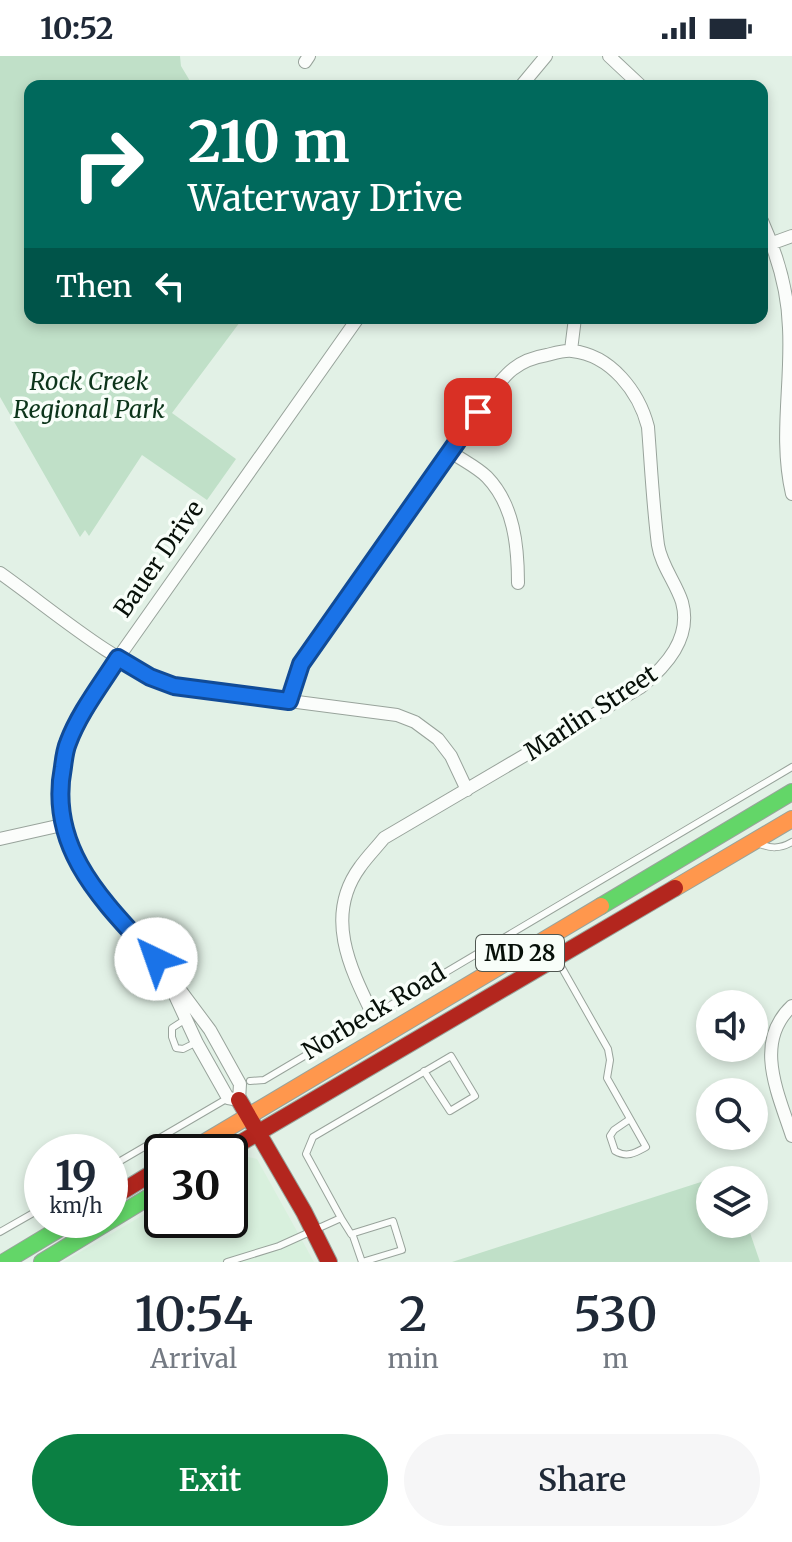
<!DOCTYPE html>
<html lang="en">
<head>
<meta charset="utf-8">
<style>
  body { margin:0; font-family:Merriweather,serif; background:#f6f6f7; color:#1f2937; height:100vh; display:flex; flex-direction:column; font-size:30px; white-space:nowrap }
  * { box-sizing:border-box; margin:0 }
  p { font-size:26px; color:#747a83 }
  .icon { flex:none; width:44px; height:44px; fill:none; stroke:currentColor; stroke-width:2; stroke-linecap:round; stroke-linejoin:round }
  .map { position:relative; height:1206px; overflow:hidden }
  .details { display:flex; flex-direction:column; background:#fff; flex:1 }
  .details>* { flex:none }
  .hud { position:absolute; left:24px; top:24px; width:744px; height:244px; border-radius:16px; box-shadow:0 4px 12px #0003; background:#00695c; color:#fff; overflow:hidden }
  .buttons { position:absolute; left:696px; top:934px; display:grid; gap:16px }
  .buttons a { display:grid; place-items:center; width:72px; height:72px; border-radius:50%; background:#fff; box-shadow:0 4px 12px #0003; font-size:40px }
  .speed { position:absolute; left:24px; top:1078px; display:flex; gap:16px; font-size:40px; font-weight:700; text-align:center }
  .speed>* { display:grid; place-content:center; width:104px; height:104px; border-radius:50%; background:#fff; box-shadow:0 4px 12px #0003; line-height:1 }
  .speed small { font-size:20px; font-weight:400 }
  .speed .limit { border:4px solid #111; border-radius:12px; background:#fff; color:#111 }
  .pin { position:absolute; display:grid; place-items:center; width:68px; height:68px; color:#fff; margin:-34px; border-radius:16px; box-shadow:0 4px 12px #0006 }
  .me { position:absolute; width:88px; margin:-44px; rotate:318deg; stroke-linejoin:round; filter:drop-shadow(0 0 6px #0008) }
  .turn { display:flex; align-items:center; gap:28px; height:168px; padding:0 32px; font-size:36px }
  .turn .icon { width:104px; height:104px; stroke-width:2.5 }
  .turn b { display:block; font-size:56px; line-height:68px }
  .then { display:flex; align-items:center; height:76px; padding:0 32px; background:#0003; gap:16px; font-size:30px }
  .eta { display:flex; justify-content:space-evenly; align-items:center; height:136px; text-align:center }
  .eta b { font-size:48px; font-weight:600; line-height:56px }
  .cta { display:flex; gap:16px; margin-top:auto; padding:16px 32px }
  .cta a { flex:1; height:92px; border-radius:48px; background:#0b8043; color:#fff; font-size:32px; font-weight:600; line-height:92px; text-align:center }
  .cta a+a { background:#f6f6f7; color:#1f2937 }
  .status { display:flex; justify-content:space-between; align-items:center; height:56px; padding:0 40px; background:#fff; direction:ltr }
  .status svg { height:22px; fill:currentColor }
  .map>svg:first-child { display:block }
  .built { fill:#d8f0dd }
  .green { fill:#c0e0c8 }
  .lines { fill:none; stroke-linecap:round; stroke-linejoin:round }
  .lane-casing { stroke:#98a39b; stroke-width:8 }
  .street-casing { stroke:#98a39b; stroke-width:14 }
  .fast-casing { stroke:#98a39b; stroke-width:18 }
  .slow-casing { stroke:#98a39b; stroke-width:18 }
  .jam-casing { stroke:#98a39b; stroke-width:18 }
  .lane { stroke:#fbfdfb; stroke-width:6 }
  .street { stroke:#fbfdfb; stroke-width:12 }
  .fast { stroke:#63d668; stroke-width:16 }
  .slow { stroke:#ff974d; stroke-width:16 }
  .jam { stroke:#b3261e; stroke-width:16 }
  .route-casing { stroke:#114b97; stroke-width:20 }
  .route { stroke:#1a73e8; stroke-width:14 }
  .labels { text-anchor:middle; stroke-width:7; stroke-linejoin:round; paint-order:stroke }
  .shield { fill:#f8fef9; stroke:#4f5751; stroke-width:2 }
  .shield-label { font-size:22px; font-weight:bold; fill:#071009 }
  .park-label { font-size:24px; font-style:italic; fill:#0c341a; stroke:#f8fef9 }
  .street-label { font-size:24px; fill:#071009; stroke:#f8fef9 }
</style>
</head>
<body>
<div class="status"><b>10:52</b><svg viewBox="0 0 49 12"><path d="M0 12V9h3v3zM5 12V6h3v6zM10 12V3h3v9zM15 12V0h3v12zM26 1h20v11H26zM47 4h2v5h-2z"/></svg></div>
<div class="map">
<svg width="792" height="1206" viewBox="0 0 792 1206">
  <rect width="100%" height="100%" fill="#e2f1e6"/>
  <path class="built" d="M244 1100 257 1103 314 1206H63L162 1148V1164H230V1108Z"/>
  <path class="green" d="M0 0H180L181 10 193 30H30V262H243L172 357 236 403 207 444 142 399 89 480 85 474 80 481 0 341Z
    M729 1117 732 1124H710V1168H747L760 1206H452Z"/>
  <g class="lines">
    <g class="lane-casing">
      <path id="lane" d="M758 787C770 793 780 793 792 786
        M558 905 608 993 610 1004 607 1022 646 1091C635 1097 627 1102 615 1095L610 1080 614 1074 630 1063
        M186 963 172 972V981L176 992 183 993 197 986
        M250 1025 264 1024 792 711
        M110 1111 228 1042
        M341 1162 306 1098 313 1081 451 1000 475 1040 450 1055 424 1015
        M0 1176 42 1152
        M227 1206 279 1190 341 1162 351 1178 353 1180 362 1206 402 1194 393 1165 351 1178"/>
    </g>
    <g class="street-casing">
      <path id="street" d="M609 0 641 30
        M305 6 309 0
        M521 30 546 0
        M762 165C777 198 788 236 789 272 792 328 779 382 792 438
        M770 188 792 180
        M571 294 575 262
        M451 396C462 404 477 411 487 421 514 449 518 490 518 527
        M0 517C55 556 110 605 174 630L397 659 415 666 438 683 451 700 467 734
        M289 645 293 628 301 608 491 336C498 329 505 319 513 313 523 305 535 301 547 299 555 297 565 294 572 295 611 299 639 336 648 371 651 410 653 450 658 489 661 509 676 527 682 546 692 582 666 610 641 631L384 782C376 792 367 801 360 811 324 860 350 912 373 959
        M0 783 62 769
        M160 907 197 987 228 1042 239 1044 240 1028 210 974 160 907 84 819 62 769 60 727 67 688 118 602 358 262
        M792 950C753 986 778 1037 792 1080"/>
    </g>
    <g class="fast-casing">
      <path id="fast" d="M601 850 792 736
        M4 1206 74 1164
        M42 1206 162 1133"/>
    </g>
    <g class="slow-casing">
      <path id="slow" d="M675 832 792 763
        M188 1096 601 850"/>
    </g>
    <g class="jam-casing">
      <path id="jam" d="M239 1044 304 1156 329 1206
        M225 1096 675 832
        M110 1143 162 1111"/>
    </g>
    <use href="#lane" class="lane"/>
    <use href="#street" class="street"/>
    <use href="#fast" class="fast"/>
    <use href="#slow" class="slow"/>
    <use href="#jam" class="jam"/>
  </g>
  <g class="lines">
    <g class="route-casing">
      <path id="route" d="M156 903C105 847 47 794 63 711 64 703 65 694 68 687 79 657 101 629 118 602L150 621 174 630 289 645 301 608 478 356"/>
    </g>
    <use href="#route" class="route"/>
  </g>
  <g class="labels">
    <rect class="shield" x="476" y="879" width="88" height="36" rx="6"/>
    <g class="shield-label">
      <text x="520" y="905">MD 28</text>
    </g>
    <g class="park-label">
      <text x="89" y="334">Rock Creek<tspan x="89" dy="28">Regional Park</tspan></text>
    </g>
    <g class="street-label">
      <text transform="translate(159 503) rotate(-55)" y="8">Bauer Drive</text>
      <text transform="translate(591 657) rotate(-33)" y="8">Marlin Street</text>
      <text transform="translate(374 956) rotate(-31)" y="8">Norbeck Road</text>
    </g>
  </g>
</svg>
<div class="buttons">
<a><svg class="icon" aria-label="sound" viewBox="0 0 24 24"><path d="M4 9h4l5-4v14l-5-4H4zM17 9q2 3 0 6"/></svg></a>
<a><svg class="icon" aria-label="search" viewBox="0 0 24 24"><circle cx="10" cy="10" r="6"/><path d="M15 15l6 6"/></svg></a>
<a><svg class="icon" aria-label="layers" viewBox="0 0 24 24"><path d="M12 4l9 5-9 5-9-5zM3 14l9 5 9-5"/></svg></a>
</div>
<div class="speed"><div>19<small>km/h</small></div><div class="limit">30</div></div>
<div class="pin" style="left:478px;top:356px;background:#d93025"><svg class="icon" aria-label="arrive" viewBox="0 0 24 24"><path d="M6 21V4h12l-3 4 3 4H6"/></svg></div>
<svg class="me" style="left:156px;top:903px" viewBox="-20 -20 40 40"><circle r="19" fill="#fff"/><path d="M0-13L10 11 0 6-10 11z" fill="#1a73e8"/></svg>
<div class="hud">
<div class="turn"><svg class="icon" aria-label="right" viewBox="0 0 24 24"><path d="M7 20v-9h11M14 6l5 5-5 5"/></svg><div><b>210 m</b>Waterway Drive</div></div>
<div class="then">Then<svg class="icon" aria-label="left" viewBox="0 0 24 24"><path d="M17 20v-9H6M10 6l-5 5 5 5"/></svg></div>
</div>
</div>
<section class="details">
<div class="eta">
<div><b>10:54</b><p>Arrival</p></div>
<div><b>2</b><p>min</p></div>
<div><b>530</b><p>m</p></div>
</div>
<div class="cta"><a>Exit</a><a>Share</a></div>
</section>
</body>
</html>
